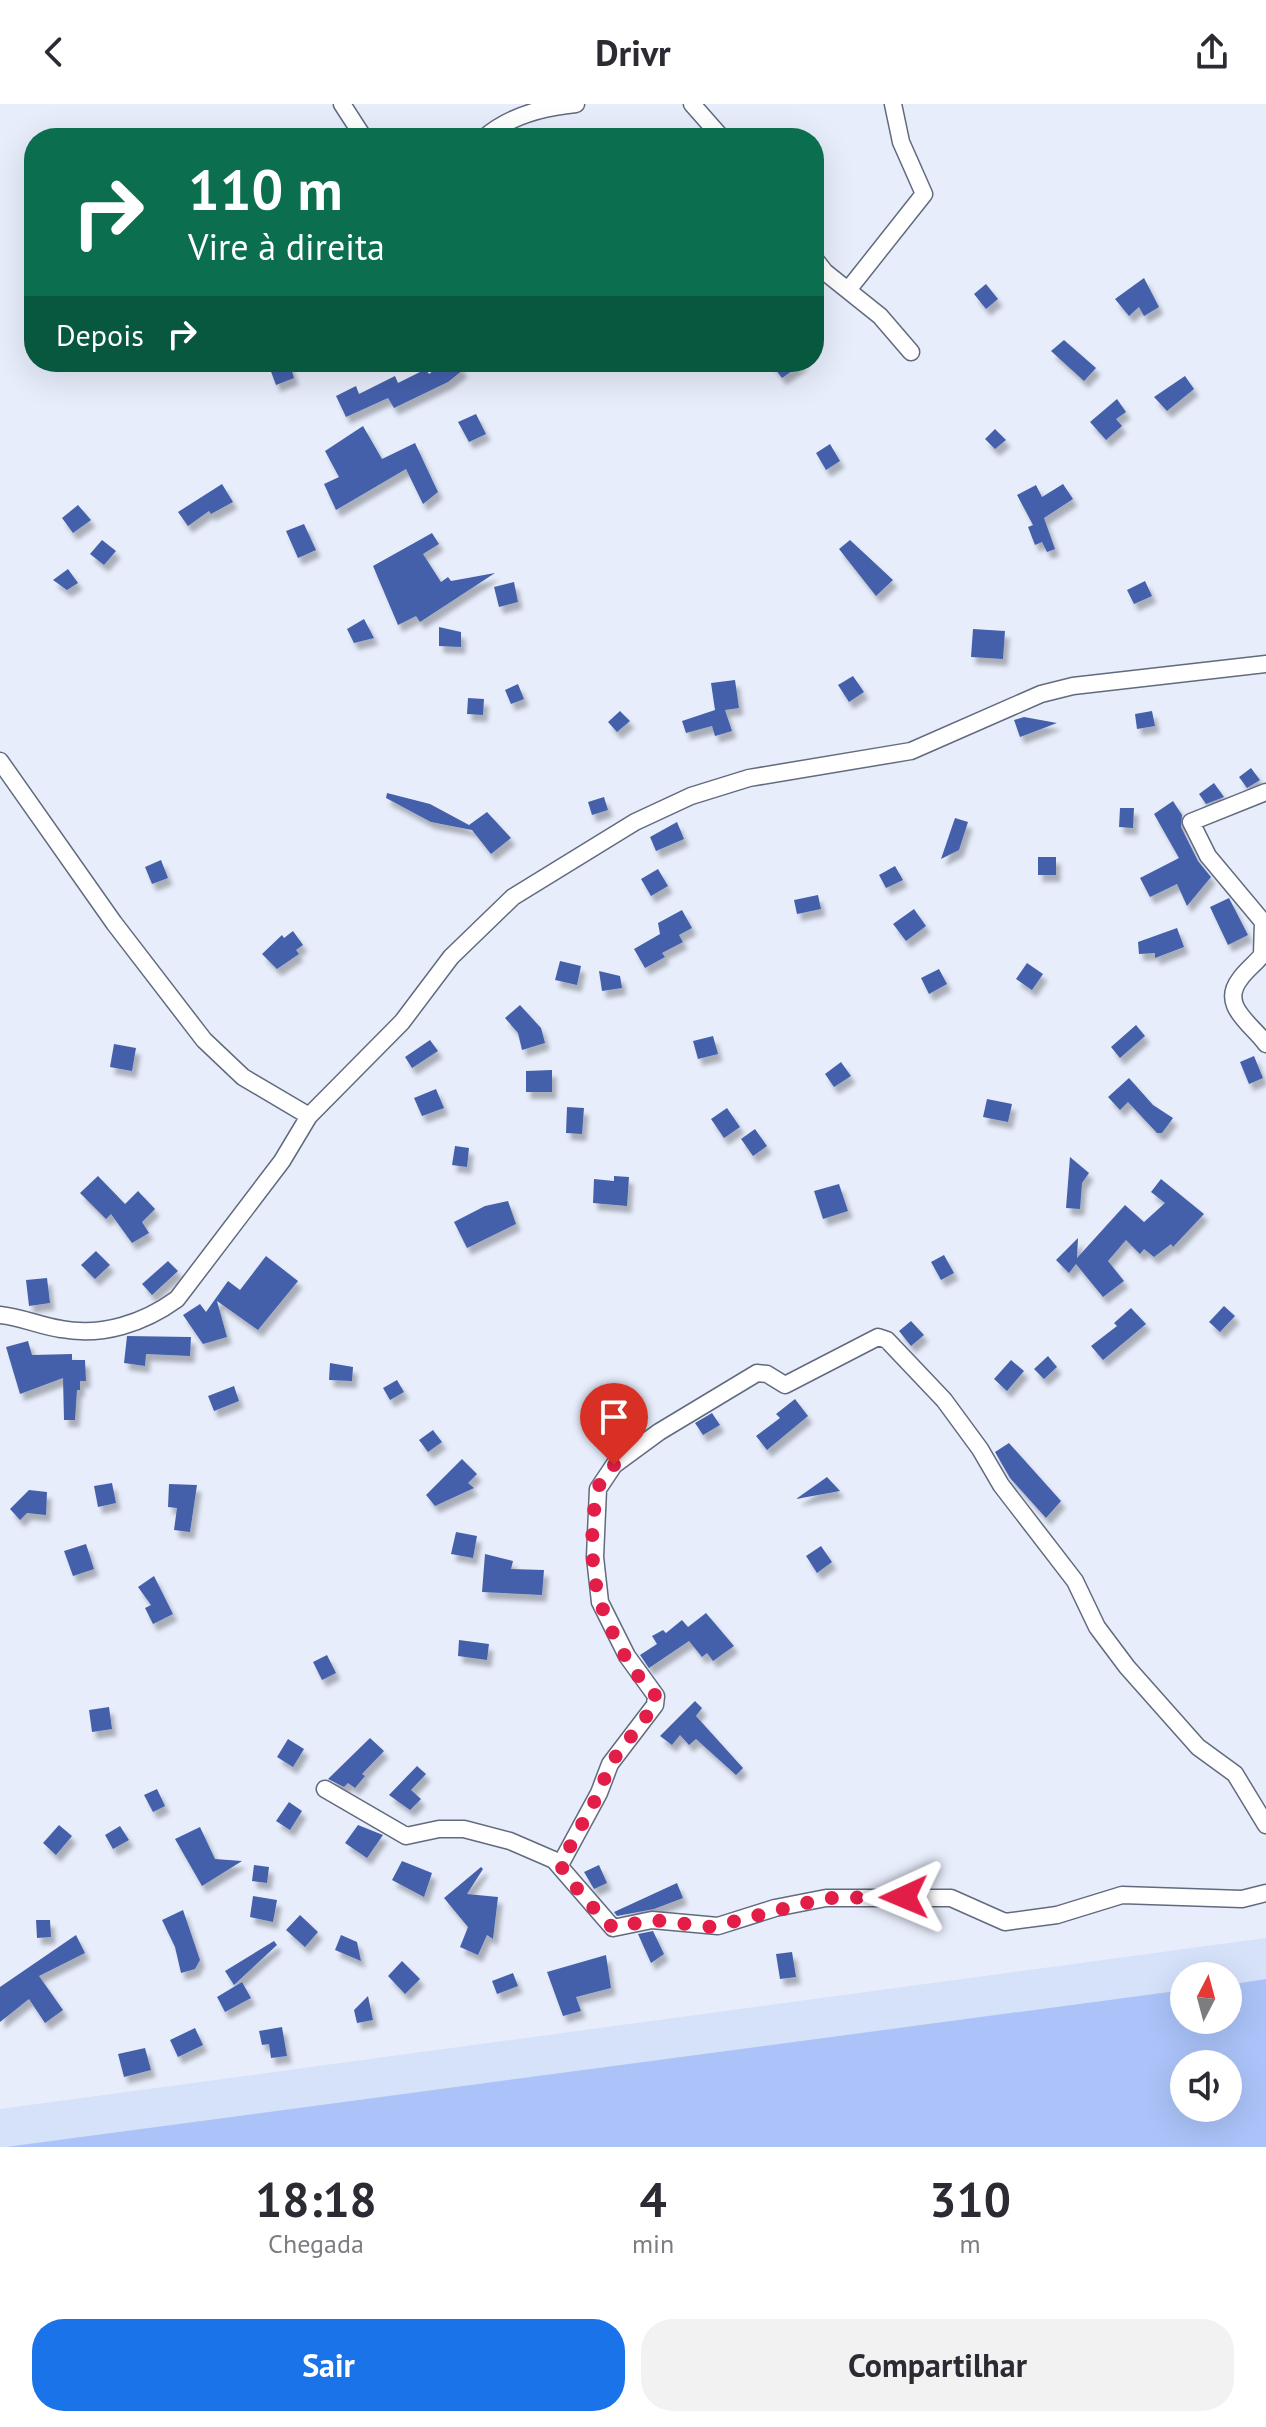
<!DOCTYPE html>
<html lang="pt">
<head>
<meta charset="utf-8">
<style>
  body { margin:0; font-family:"PT Sans",sans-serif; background:#f2f2f3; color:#2b2b33; height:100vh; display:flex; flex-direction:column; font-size:30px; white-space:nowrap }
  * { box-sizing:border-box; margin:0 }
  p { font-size:26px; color:#7c7c81 }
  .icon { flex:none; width:44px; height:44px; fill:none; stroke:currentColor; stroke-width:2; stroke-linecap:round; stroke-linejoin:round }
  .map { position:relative; height:2043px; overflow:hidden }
  .side { display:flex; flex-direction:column; background:#fff; flex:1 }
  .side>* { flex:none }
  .top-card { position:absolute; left:24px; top:24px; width:800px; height:244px; border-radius:32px; box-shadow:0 8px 32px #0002; background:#0b6e4f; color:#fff; overflow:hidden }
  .needle { width:52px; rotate:6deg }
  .fabs { position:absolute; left:1170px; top:1858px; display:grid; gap:16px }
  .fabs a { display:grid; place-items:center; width:72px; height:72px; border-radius:50%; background:#fff; box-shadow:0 8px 32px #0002; font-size:40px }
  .pin { position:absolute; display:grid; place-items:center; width:68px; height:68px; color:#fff; margin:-82px -34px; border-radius:50% 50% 50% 0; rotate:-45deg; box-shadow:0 0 8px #0007 }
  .pin .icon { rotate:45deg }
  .me { position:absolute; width:88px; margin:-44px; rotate:269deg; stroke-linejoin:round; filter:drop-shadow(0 0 6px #0008) }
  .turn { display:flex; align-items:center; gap:28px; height:168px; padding:0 32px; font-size:36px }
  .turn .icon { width:104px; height:104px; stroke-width:2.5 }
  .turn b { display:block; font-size:56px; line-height:68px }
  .then { display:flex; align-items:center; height:76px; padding:0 32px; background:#0003; gap:16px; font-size:30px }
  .eta { display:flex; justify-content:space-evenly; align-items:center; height:136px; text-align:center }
  .eta b { font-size:48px; font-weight:600; line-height:56px }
  .button { display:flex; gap:16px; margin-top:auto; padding:16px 32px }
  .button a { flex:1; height:92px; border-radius:32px; background:#1a73e8; color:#fff; font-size:32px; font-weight:600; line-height:92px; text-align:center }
  .button a+a { background:#f2f2f3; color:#2b2b33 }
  header { display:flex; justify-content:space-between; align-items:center; height:104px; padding:0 32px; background:#fff; font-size:36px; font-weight:600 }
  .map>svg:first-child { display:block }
  .built { fill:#d6e1fa; fill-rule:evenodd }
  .green { fill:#abc3f9; fill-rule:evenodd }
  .building { fill:#4561ab; filter:url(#shadow) }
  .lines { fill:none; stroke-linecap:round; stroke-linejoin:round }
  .minor-casing { stroke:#616a7e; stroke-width:19 }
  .minor { stroke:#fff; stroke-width:16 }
  .route { stroke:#e11d48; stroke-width:14; stroke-dasharray:0 25.2 }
</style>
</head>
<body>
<header><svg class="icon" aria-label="back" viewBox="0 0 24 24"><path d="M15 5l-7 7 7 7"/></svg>Drivr<svg class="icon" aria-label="share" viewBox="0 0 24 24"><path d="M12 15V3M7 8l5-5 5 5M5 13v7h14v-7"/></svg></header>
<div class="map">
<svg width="1266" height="2043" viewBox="0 0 1266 2043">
  <defs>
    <filter id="shadow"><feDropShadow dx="4.5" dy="7" stdDeviation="2" flood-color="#0004"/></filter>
  </defs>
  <rect width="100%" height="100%" fill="#e7edfb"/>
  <path class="built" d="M1266 1834V2043H0V2005ZM1184 1872H1228V1916H1184ZM1184 1960H1228V2004H1184Z"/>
  <path class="green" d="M1266 1875V2043H6L1184 1886V1916H1228V1881ZM1184 1960H1228V2004H1184Z"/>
  <path class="building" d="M1144 174 1159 203 1144 212 1139 203 1129 212 1115 195Z
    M986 180 998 195 986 205 974 190Z
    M1064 236 1096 264 1084 277 1051 247Z
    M289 258 294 274 276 281 270 265Z
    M445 258H457L463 266 448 278 394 304 388 294 346 313 336 292 356 282 359 290 395 272 398 279 426 265 429 270Z
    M770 258H805L782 274Z
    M1185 272 1194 285 1167 307 1154 293Z
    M1117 295 1126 308 1116 315 1122 322 1106 336 1090 318Z
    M476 310 486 330 469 338 458 318Z
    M363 322 382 355 415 339 438 388 423 400 406 365 336 406 324 380 339 373 325 347Z
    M995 325 1006 336 995 345 985 335Z
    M830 340 840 357 826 366 816 349Z
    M222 380 233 398 211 410 209 407 188 422 178 408Z
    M1063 380 1073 395 1044 414 1055 445 1047 448 1042 438 1035 441 1028 423 1033 421 1017 391 1036 381 1042 393Z
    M78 401 91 416 73 429 62 414Z
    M304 420 316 446 298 454 286 427Z
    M432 429 439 440 423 450 441 478 448 473 451 477 495 469 420 518 416 512 398 521 373 462Z
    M102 436 116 447 104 461 90 450Z
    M850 436 893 476 876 492 839 445Z
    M68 465 78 479 67 486 53 476Z
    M1145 477 1152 492 1134 500 1127 486Z
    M514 478 518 498 499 503 494 483Z
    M364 515 374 534 354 539 347 525Z
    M439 523 461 528V543L439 542Z
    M973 525 1005 527 1003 555 971 553Z
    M853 572 864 588 849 598 838 581Z
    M735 576 739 604 725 606 732 627 715 632 712 622 686 629 682 617 715 606 711 579Z
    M518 580 524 595 511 600 505 586Z
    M468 594 484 595 483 611 467 610Z
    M620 607 630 617 617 628 608 618Z
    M1152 607 1155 622 1137 625 1135 610Z
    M1024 613 1057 619 1020 633 1014 616Z
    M1251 664 1260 676 1247 684 1239 673Z
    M1214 679 1224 693 1206 700 1199 690Z
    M387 689 430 700 469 721 487 708 511 734 491 750 472 726 431 718 386 694Z
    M604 693 608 706 592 711 588 698Z
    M1173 697 1182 711 1181 723 1198 757 1211 773 1187 802 1177 780 1150 793 1140 774 1179 754 1154 710Z
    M1120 704H1134L1133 724 1119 723Z
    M955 714 968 718 959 746 941 755Z
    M677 718 684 735 656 747 650 733Z
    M1038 753H1056V771H1038Z
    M161 756 168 774 152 780 145 763Z
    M895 762 903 776 886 784 879 771Z
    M658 765 668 782 651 792 641 775Z
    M818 791 821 805 797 810 794 796Z
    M1229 794 1248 831 1228 841 1210 803Z
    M914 805 926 822 906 837 893 820Z
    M682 806 692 824 679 831 683 838 662 849 665 853 645 864 634 845 660 830 658 819Z
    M1177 824 1184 843 1155 854V849L1139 850 1138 838Z
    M293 827 303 841 296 846 299 850 277 865 262 850 282 831 284 834Z
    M560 857 581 862 577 881 555 876Z
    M1027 859 1043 870 1032 886 1016 875Z
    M939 865 947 880 929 890 921 874Z
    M599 867 620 872 622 884 602 887Z
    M520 901 541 924 545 939 522 946 518 929 505 914Z
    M1136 921 1145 932 1120 954 1111 943Z
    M713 932 718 950 698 955 693 937Z
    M430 936 438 947 412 964 405 953Z
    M114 940 136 944 132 967 110 963Z
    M1254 952 1263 974 1249 980 1240 958Z
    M841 958 851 972 834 983 825 970Z
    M552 966V988H526V967Z
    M1129 974 1153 1001 1173 1014 1162 1029H1157L1128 998 1120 1006 1108 993Z
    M436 985 444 1004 422 1012 414 994Z
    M987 995 1012 1000 1008 1018 983 1013Z
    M567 1003 584 1004 582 1030 566 1029Z
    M727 1004 740 1023 724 1034 711 1015Z
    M755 1025 767 1042 753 1052 741 1035Z
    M455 1042 469 1044 467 1063 452 1061Z
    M1070 1053 1089 1069 1082 1079 1080 1105 1066 1104Z
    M98 1072 125 1100 138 1087 155 1105 142 1118 149 1129 132 1139 111 1110 106 1115 80 1089Z
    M614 1072 629 1073 627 1102 593 1099 594 1075 614 1077Z
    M1161 1075 1204 1110 1173 1143 1171 1140 1154 1153 1144 1145 1140 1150 1126 1136 1108 1157 1124 1177 1103 1193 1076 1160 1069 1169 1056 1156 1078 1134 1077 1154 1125 1101 1144 1118 1165 1099 1151 1088Z
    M839 1080 848 1107 823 1115 814 1087Z
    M508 1097 516 1120 467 1144 454 1118 485 1102Z
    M96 1147 110 1161 95 1175 81 1161Z
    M944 1151 954 1169 941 1176 931 1158Z
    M266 1152 298 1177 258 1226 217 1197 227 1233 203 1240 183 1211 200 1200 206 1208 228 1177 240 1186Z
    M168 1157 178 1167 152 1191 142 1180Z
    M47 1174 50 1199 29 1202 26 1176Z
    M1224 1202 1235 1212 1220 1228 1209 1218Z
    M1131 1204 1146 1220 1103 1256 1091 1242 1117 1222 1114 1219Z
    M911 1217 924 1231 911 1242 899 1227Z
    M127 1232 191 1233 190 1252 146 1250 145 1262 124 1259Z
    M28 1237 32 1251 72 1250V1256H85L86 1277H80V1286H77L75 1316H64L63 1274 20 1290 6 1243Z
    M1048 1252 1057 1263 1044 1275 1034 1265Z
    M1011 1256 1024 1267 1007 1287 994 1275Z
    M330 1259 353 1263 352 1277 329 1276Z
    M397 1276 404 1288 390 1296 383 1284Z
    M234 1282 239 1297 214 1307 208 1292Z
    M599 1294 620 1319 624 1317 634 1333 611 1350 600 1332 604 1329 585 1306Z
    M795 1295 808 1312 767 1346 756 1332 780 1314 776 1310Z
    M712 1309 720 1321 703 1331 695 1319Z
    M433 1326 442 1338 428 1348 419 1336Z
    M1009 1339 1061 1397 1046 1414 1010 1374 995 1348Z
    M462 1355 477 1370 468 1379 474 1384 435 1402 426 1391Z
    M827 1373 840 1387 796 1395Z
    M112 1379 116 1399 98 1403 94 1382Z
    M169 1380 197 1381 190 1428 174 1426 177 1404 168 1403Z
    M29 1386 47 1388 46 1411 27 1409 20 1416 10 1405Z
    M456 1428 477 1432 473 1454 451 1450Z
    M86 1440 94 1465 73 1472 64 1447Z
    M821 1442 832 1458 817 1469 806 1452Z
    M485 1450 513 1457 511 1465 544 1466 542 1491 482 1488Z
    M154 1472 173 1510 153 1520 145 1504 151 1501 138 1483Z
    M706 1509 734 1542 713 1557 707 1549 702 1553 689 1537 649 1564 640 1551 657 1540 652 1532 663 1526 666 1529 682 1516 688 1523Z
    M459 1536 489 1540 487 1556 458 1552Z
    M327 1551 336 1569 322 1576 313 1558Z
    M695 1597 702 1604 696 1612 743 1664 736 1671 696 1635 689 1641 680 1631 672 1641 660 1632Z
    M109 1603 112 1625 92 1628 89 1606Z
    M370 1634 384 1647 362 1670 365 1672 355 1684 348 1679 344 1683 328 1675Z
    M288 1635 304 1645 293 1663 277 1653Z
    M417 1662 426 1670 411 1686 421 1695 410 1706 389 1691Z
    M157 1685 165 1702 153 1708 144 1691Z
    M289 1698 302 1707 290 1726 276 1717Z
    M59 1721 72 1732 56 1751 43 1739Z
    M358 1721 383 1731 367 1754 345 1739Z
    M120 1722 129 1736 113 1745 105 1731Z
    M200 1723 215 1755 242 1757 202 1782 175 1735Z
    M402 1757 432 1769 424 1793 392 1776Z
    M254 1761 269 1763 267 1779 252 1777Z
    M599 1761 607 1779 594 1785 584 1768Z
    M481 1763 483 1765 467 1790 498 1793 493 1835 487 1831 478 1851 460 1843 468 1823 444 1794Z
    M677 1779 683 1794 654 1805 617 1812 614 1808Z
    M253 1792 277 1796 273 1818 250 1813Z
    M183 1806 200 1856 195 1865 181 1869 175 1843 162 1816Z
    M300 1811 318 1828 305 1843 286 1826Z
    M36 1816H50L51 1833 37 1834Z
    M653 1827 664 1850 651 1859 638 1830Z
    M76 1831 85 1849 39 1872 63 1906 45 1919 29 1895 0 1918V1883Z
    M341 1831 357 1838 361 1857 335 1846Z
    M274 1837 277 1841 234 1881 225 1867Z
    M792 1848 796 1873 780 1875 776 1850Z
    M606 1851 611 1884 576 1893 581 1907 563 1912 547 1868Z
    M402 1857 420 1875 405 1890 388 1872Z
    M513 1869 518 1882 497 1890 492 1877Z
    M242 1878 251 1894 225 1908 217 1893Z
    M368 1892 373 1916 357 1919 354 1906Z
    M282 1923 287 1952 271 1954 269 1940 262 1941 259 1927Z
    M195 1924 203 1941 178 1953 170 1936Z
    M145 1944 151 1966 124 1973 118 1950Z"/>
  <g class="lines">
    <g class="minor-casing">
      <path id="minor" d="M342 0 364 34
        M692 0 722 34
        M484 34C509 12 544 3 576 0
        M814 154 825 168 880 212 911 248
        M848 186 924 90 901 38 893 0
        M0 657 114 819 204 936 243 973 309 1012
        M1266 688 1191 718 1208 752 1263 818 1262 851C1255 860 1246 866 1240 875 1219 902 1252 920 1266 940
        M0 1211C21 1213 40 1222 61 1225 102 1233 144 1219 177 1195L282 1057 309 1012 402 918 451 853 513 793 635 718 691 692 749 674 911 647 1041 590 1073 582 1266 560
        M325 1685 406 1732 439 1725H464L510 1737 554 1756 613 1824 652 1816 718 1822 775 1804 826 1794H951L1005 1818 1057 1811 1122 1791 1242 1795 1266 1789
        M560 1761 599 1689 610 1660 655 1601 656 1592 627 1552 600 1498 595 1453 598 1385 614 1361 659 1328 757 1269 767 1270 785 1281 878 1233 887 1236 944 1296 980 1345 1001 1381 1075 1477 1097 1523 1127 1563 1198 1643 1235 1670 1266 1721"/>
    </g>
    <use href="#minor" class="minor"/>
  </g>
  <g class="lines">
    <path class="route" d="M614 1361C607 1368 600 1375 598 1386 590 1416 590 1467 600 1497 610 1528 631 1569 656 1592L655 1601 610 1660 599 1689 560 1761 583 1793 613 1824 652 1816 712 1823 826 1794 904 1793"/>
  </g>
</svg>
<div class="fabs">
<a><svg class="needle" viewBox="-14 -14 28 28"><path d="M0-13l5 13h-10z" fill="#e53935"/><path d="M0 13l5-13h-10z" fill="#7c7c81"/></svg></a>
<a><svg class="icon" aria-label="sound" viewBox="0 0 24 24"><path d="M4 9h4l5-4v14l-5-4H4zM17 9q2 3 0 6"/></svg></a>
</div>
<div class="pin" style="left:614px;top:1361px;background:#d93025"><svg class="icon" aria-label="arrive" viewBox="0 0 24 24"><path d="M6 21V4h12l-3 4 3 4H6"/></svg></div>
<svg class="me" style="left:904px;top:1793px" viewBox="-20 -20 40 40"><path d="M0-17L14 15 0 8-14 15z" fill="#e11d48" stroke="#fff" stroke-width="4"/></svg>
<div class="top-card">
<div class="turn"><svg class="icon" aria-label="right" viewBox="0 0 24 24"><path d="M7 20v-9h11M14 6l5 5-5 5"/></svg><div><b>110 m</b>Vire à direita</div></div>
<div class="then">Depois<svg class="icon" aria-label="right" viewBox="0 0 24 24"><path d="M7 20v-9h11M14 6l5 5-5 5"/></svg></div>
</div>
</div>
<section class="side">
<div class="eta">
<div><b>18:18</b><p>Chegada</p></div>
<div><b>4</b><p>min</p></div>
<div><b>310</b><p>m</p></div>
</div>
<div class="button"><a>Sair</a><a>Compartilhar</a></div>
</section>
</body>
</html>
